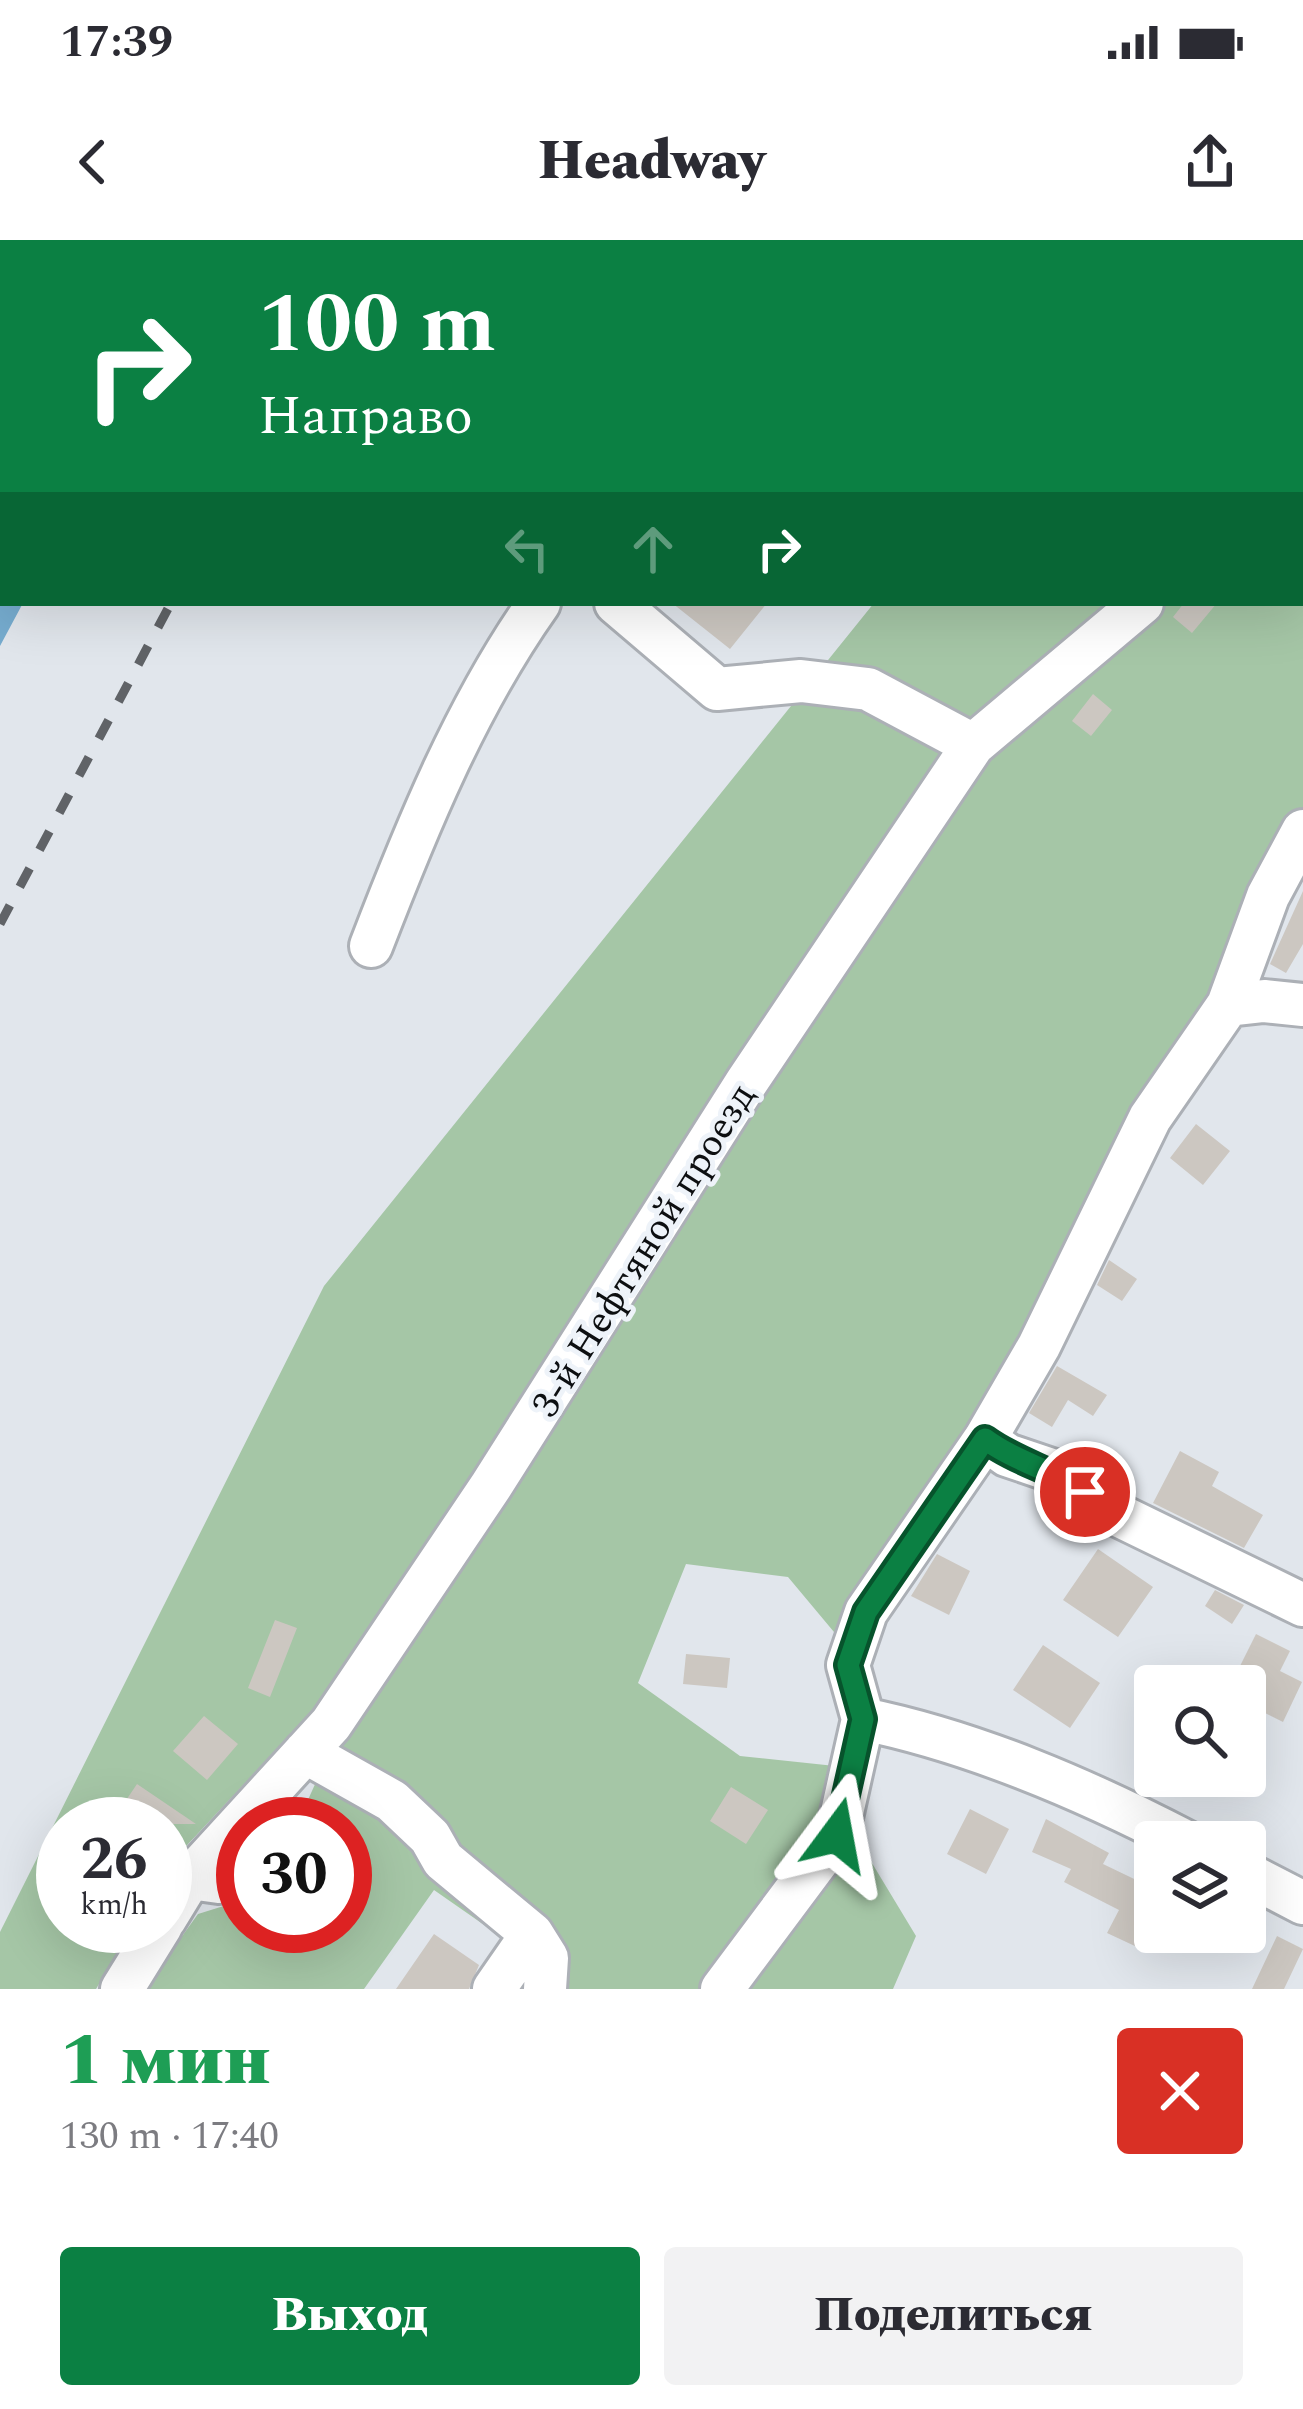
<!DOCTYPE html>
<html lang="ru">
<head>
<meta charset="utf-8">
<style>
  body { margin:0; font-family:Spectral,serif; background:#f2f2f3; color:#2b2b33; height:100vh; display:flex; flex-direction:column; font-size:45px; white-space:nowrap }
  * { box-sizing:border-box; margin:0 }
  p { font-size:39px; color:#7c7c81 }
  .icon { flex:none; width:66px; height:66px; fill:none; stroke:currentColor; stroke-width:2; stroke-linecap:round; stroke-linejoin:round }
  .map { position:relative; height:1749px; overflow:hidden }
  .side { display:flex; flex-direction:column; background:#fff; flex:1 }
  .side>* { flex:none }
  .guide { position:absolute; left:0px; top:0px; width:1305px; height:366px; box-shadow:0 12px 48px #0002; background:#0b8043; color:#fff; overflow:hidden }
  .tools { position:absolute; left:1134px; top:1425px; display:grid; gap:24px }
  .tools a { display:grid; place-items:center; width:132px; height:132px; border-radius:12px; background:#fff; box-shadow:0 12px 48px #0002; font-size:60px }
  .speed { position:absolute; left:36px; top:1557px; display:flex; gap:24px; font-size:60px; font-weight:700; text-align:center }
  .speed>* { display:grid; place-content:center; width:156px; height:156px; border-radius:50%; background:#fff; box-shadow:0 12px 48px #0002; line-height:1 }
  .speed small { font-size:30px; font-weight:400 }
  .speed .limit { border:18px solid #d22; background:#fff; color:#111 }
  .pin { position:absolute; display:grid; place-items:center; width:102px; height:102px; color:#fff; margin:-51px; border:6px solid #fff; border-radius:50%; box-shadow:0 3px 12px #0007 }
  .me { position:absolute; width:132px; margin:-66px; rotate:13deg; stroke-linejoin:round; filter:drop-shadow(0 0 9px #0008) }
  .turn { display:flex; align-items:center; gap:42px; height:252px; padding:0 60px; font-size:54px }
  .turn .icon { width:156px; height:156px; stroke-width:2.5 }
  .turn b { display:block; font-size:84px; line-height:102px }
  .lanes { display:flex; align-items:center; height:114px; padding:0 60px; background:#0003; justify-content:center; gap:60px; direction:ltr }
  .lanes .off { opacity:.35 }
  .round { display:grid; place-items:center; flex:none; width:126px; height:126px; border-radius:12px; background:#f2f2f3 }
  .summary { display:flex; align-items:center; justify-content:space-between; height:204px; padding:0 60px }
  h1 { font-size:72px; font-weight:800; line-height:90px; color:#1e9e55 }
  .button { display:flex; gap:24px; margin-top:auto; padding:24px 60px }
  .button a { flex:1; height:138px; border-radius:12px; background:#0b8043; color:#fff; font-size:48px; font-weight:800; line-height:138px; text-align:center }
  .button a+a { background:#f2f2f3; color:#2b2b33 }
  .status { display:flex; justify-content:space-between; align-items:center; height:84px; padding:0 60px; background:#fff; direction:ltr }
  .status svg { height:33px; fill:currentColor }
  header { display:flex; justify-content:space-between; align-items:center; height:156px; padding:0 60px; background:#fff; font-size:54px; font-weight:800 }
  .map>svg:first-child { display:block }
  .green { fill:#a5c6a6; fill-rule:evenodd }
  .water { fill:#76accf }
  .building { fill:#ccc7c1 }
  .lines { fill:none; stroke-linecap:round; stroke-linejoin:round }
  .minor-casing { stroke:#acb0b6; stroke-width:48 }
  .minor { stroke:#fff; stroke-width:42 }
  .rail { stroke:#606367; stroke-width:9; stroke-dasharray:21 21; stroke-linecap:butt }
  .route-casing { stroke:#07532c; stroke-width:30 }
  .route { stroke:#0b8043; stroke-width:21 }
  .labels { text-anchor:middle; stroke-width:10; stroke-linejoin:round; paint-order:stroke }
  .street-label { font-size:39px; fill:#0d0f11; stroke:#eef3f9 }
</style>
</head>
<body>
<div class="status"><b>17:39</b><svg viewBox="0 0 49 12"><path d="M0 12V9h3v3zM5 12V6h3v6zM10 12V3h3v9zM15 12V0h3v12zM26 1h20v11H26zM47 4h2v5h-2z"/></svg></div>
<header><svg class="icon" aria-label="back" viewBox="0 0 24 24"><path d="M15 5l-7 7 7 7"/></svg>Headway<svg class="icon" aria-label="share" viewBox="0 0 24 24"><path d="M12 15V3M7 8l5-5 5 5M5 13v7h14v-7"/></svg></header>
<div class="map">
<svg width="1303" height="1749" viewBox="0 0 1303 1749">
  <rect width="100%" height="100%" fill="#e1e6ec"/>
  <path class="green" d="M1303 231V627L875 1372 852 1590 916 1696 893 1749H527L517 1708 434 1650 364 1749H144L198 1674 243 1660V1686H345V1584H297L336 1498 987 511 1161 363H1302ZM686 1324 788 1337 839 1398 846 1472 835 1526 740 1516 638 1443Z
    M874 363H1107L1118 371 971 481 319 1464 175 1618 165 1634V1584H63V1686H134L96 1749H0V1692L324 1046Z"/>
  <path class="water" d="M0 0H226L3 3V363H23L0 406Z"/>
  <path class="building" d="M672 363H767L730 409Z
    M1184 363H1217L1192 393 1173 377Z
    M1093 454 1112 470 1091 496 1072 481Z
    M1303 651V704L1286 733 1270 724Z
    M1196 884 1230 911 1203 945 1170 918Z
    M1109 1020 1137 1039 1122 1061 1097 1045Z
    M1057 1126 1107 1155 1093 1176 1068 1160 1052 1187 1029 1173Z
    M1180 1211 1219 1232 1212 1246 1263 1275 1244 1308 1153 1263Z
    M1098 1309 1153 1347 1118 1397 1063 1360Z
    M937 1314 970 1331 949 1375 911 1356Z
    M1215 1350 1244 1365 1232 1384 1205 1366Z
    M275 1380 297 1388 270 1457 248 1448Z
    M1256 1394 1290 1411 1280 1431 1302 1442 1283 1482 1245 1463V1446H1230Z
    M1043 1405 1100 1443 1070 1488 1013 1450Z
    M686 1414 730 1418 727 1448 683 1444Z
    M204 1476 238 1504 207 1540 173 1511Z
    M137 1544 196 1584H110Z
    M731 1547 768 1570 746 1604 710 1581Z
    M970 1569 1009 1589 986 1634 947 1614Z
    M1046 1579 1109 1613 1103 1624 1155 1649V1671L1137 1707 1107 1693 1119 1670 1064 1642 1071 1629 1032 1612Z
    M434 1694 479 1725 469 1749H396Z
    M1277 1696 1303 1709 1284 1749H1252Z"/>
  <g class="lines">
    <g class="minor-casing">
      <path id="minor" d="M1085 3 1088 0
        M1302 212 1303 211
        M616 363 717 449 801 441 868 449 973 505
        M371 706C416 589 466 466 539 363
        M1228 765 1264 761 1303 765
        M985 1199 1007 1215 1054 1231 1116 1274 1303 1365
        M863 1479C975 1502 1084 1549 1186 1602
        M305 1512 392 1561 430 1597 443 1620 532 1694 547 1718 545 1749
        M1245 1633 1303 1663
        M190 1638 219 1642 243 1631
        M165 1679 190 1638 331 1484 491 1246 746 843 973 505 1142 363
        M122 1749 161 1686
        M494 1749 532 1694
        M722 1749 837 1595 863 1479 848 1425 866 1372 985 1199 1039 1106 1150 878 1228 765 1268 656 1303 591"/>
    </g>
    <use href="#minor" class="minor"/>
    <path class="rail" d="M381 3 383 0
      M0 684 171 363"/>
  </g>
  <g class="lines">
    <g class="route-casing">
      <path id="route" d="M837 1595 863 1479 848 1425 866 1372 985 1199C1016 1222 1053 1230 1085 1252"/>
    </g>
    <use href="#route" class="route"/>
  </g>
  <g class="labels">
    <g class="street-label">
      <text transform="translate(642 1009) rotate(-58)" y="14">3-й Нефтяной проезд</text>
    </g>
  </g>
</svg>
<div class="tools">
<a><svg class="icon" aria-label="search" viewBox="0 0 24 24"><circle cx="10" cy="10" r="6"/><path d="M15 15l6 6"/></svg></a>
<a><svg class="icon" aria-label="layers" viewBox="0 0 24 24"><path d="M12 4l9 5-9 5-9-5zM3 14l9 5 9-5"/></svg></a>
</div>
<div class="speed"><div>26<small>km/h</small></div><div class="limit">30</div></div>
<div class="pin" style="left:1085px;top:1252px;background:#d93025"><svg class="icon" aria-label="arrive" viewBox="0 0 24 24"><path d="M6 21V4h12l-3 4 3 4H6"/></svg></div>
<svg class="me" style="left:837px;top:1595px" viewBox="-20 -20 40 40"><path d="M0-17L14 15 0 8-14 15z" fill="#0b8043" stroke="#fff" stroke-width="4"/></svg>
<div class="guide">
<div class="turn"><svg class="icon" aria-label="right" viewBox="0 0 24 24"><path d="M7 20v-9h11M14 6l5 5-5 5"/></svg><div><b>100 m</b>Направо</div></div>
<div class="lanes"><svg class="icon off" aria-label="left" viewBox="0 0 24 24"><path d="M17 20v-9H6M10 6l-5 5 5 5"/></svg><svg class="icon off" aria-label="ahead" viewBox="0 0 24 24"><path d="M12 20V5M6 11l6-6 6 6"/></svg><svg class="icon" aria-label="right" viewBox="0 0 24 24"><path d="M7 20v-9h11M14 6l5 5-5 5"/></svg></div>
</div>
</div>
<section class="side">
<div class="summary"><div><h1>1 мин</h1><p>130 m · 17:40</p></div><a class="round" style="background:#d93025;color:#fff"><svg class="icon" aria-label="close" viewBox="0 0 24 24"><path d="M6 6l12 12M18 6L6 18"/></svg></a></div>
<div class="button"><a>Выход</a><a>Поделиться</a></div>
</section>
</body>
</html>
